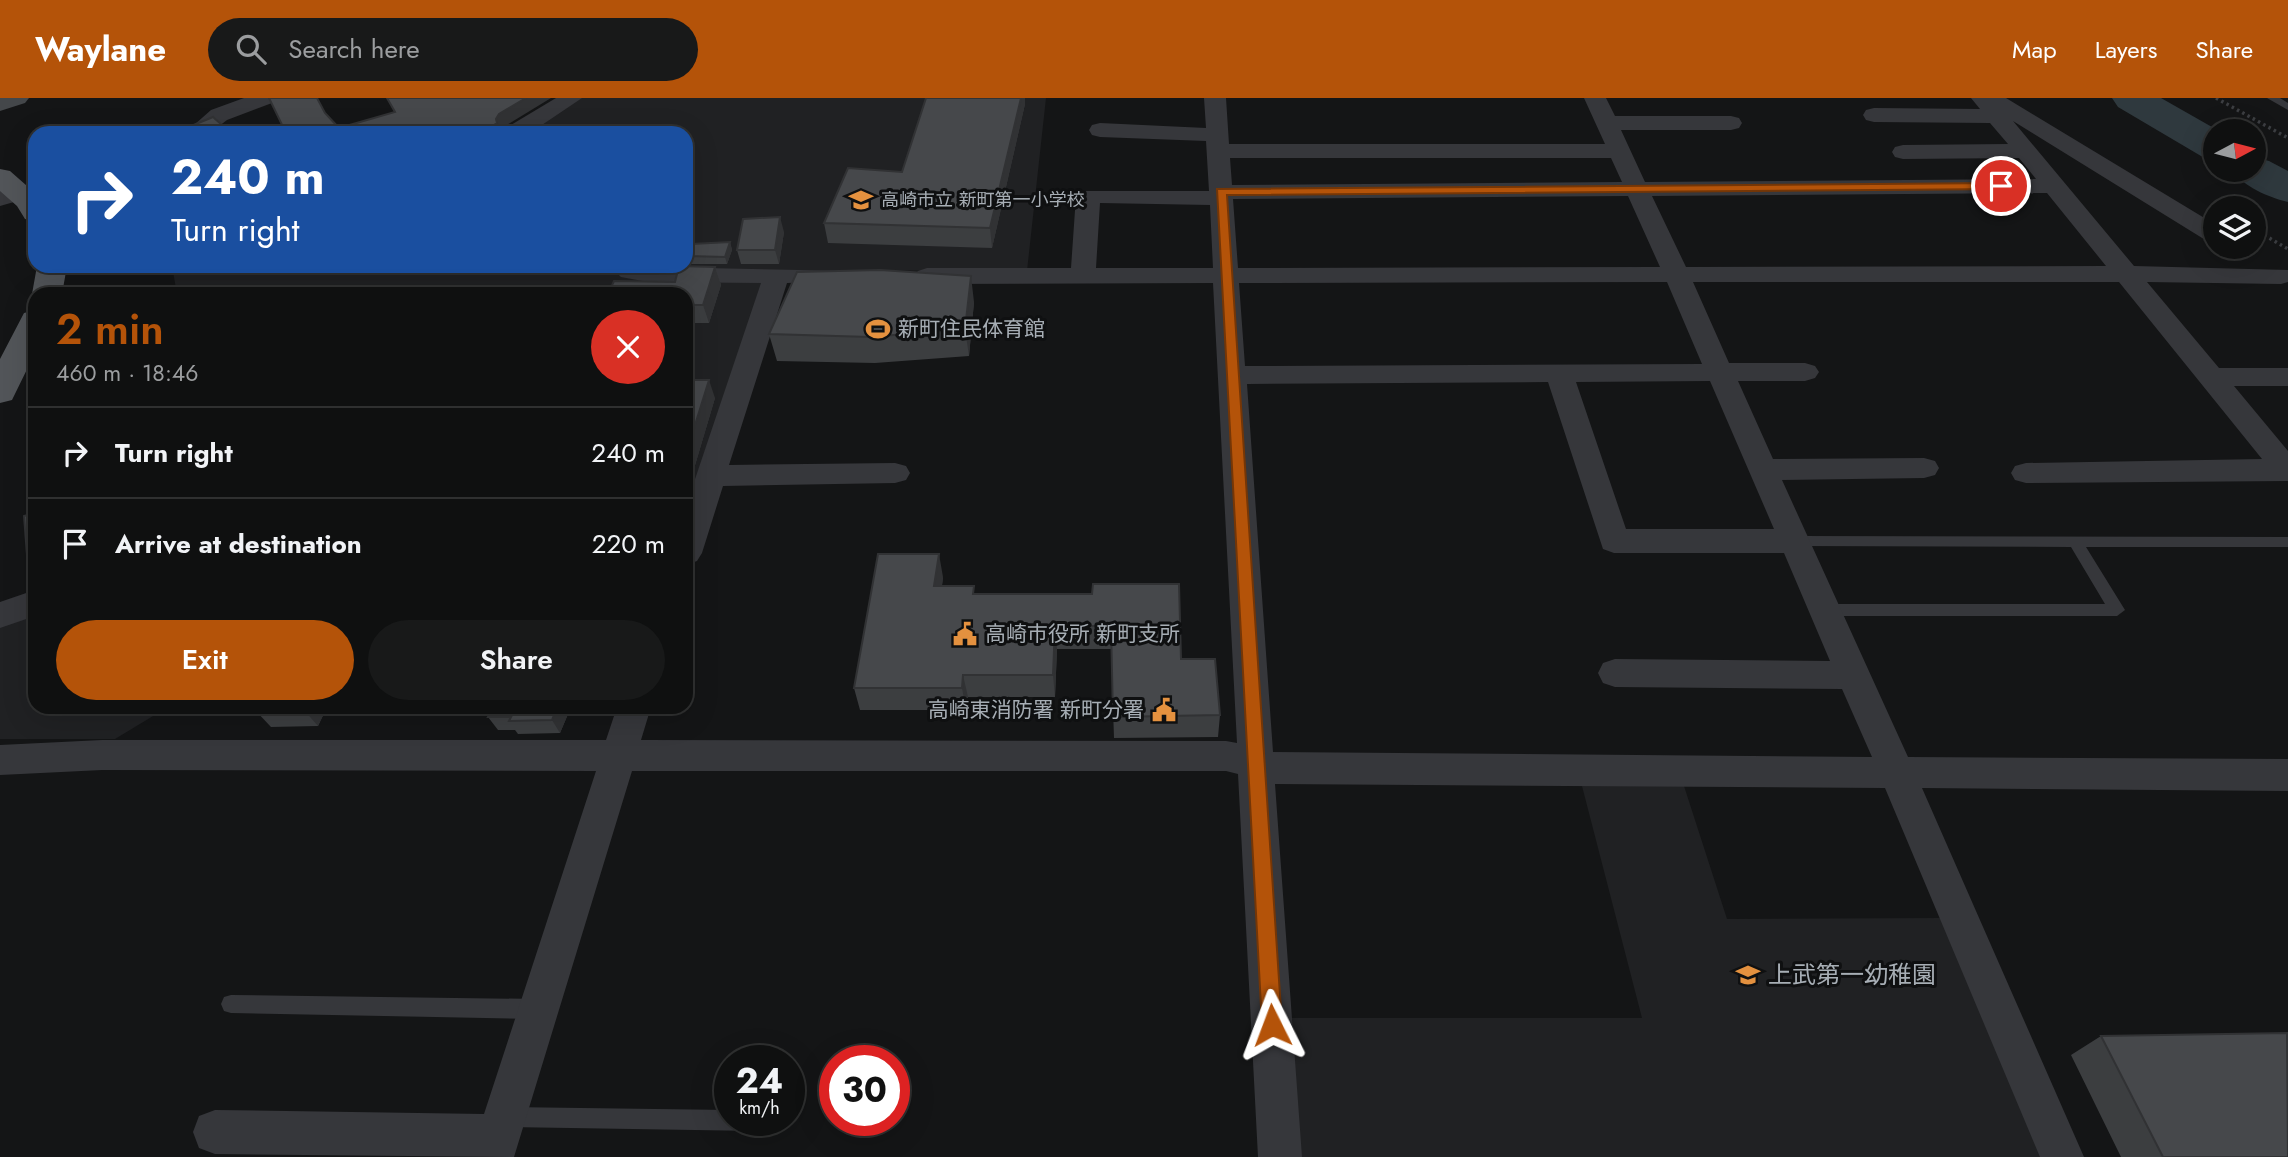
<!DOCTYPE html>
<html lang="en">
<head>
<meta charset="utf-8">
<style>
  body { margin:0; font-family:Jost,"Noto Sans JP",sans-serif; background:#181919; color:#f1f3f6; height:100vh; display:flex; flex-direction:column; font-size:26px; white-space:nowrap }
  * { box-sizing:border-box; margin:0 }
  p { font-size:23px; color:#9b9d9f }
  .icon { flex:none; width:38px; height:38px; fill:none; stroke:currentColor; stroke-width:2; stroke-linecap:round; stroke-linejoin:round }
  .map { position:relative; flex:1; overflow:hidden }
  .details { position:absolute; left:28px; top:189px; width:665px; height:427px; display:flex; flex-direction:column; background:#0f1010; border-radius:21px; box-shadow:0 7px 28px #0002,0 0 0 2px #2f3030 }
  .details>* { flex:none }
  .hud { position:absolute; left:28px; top:28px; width:665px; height:147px; border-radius:21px; box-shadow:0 7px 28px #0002,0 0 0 2px #2f3030; background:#1a4fa0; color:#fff; overflow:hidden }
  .needle { width:46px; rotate:83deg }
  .tools { position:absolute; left:2203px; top:21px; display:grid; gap:14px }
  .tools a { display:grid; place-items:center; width:63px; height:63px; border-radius:50%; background:#0f1010; box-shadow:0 7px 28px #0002,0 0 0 2px #2f3030; font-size:35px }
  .speed { position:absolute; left:714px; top:947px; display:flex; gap:14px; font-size:35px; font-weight:700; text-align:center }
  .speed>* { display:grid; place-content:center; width:91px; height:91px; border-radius:50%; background:#0f1010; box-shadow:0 7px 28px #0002,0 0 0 2px #2f3030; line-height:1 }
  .speed small { font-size:18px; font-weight:400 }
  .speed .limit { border:10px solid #d22; background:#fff; color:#111 }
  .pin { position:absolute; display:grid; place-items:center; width:60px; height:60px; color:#fff; margin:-30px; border:4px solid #fff; border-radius:50%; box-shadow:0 2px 7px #0007 }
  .me { position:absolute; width:77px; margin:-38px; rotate:357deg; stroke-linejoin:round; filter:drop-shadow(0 0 5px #0008) }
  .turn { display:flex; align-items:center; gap:24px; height:147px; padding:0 28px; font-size:32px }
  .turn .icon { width:91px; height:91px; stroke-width:2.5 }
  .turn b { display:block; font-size:49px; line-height:60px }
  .round { display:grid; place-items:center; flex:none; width:74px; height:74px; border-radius:37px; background:#181919 }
  .summary { display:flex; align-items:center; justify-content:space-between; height:119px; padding:0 28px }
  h1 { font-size:42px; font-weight:600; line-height:52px; color:#b45309 }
  .primary-button { display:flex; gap:14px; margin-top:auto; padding:14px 28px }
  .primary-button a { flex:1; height:80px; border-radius:42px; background:#b45309; color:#fff; font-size:28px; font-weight:600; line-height:80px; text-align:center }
  .primary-button a+a { background:#181919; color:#f1f3f6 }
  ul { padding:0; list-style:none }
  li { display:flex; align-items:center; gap:21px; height:91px; padding:0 28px; border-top:2px solid #2f3030 }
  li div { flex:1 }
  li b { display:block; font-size:26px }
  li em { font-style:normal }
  header { display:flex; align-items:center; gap:42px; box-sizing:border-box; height:98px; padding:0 35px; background:#b45309; color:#fff }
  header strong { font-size:33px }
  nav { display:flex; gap:38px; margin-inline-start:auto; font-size:24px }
  .search { width:490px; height:63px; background:#181919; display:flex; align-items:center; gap:18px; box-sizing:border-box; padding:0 24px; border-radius:38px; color:#9b9d9f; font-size:26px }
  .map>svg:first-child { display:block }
  .built { fill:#202123 }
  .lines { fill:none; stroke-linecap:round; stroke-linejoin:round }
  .river { fill:#2f393e; fill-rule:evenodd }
  .path { stroke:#3c3e42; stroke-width:3.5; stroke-dasharray:2.5 3.5; stroke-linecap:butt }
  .lane { fill:#36373b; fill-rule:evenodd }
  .street { fill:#36373b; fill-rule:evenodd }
  .secondary { fill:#44474a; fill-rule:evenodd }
  .primary { fill:#525559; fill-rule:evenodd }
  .wall { fill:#3c3e40 }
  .shaded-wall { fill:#313234 }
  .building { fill:#46484b; stroke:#313234; stroke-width:2 }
  .route { fill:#b45309; stroke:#753606; stroke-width:2 }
  .labels { text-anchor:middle; stroke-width:6; stroke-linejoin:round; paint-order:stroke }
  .far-poi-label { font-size:18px; fill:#a7aeb5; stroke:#0f1011; text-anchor:start }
  .poi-label { font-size:21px; fill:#a7aeb5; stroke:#0f1011; text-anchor:start }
  .near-poi-label { font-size:24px; fill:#a7aeb5; stroke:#0f1011; text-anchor:start }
</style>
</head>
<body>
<header>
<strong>Waylane</strong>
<div class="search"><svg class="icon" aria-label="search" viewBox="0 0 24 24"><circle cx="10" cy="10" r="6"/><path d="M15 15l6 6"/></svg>Search here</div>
<nav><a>Map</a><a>Layers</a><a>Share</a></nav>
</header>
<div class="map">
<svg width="2288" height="1059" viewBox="0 0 2288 1059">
  <rect width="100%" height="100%" fill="#141516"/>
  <path class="built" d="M578 0H1046L1027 173 636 172 634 168H686V35H534L538 26Z
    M172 168H615L626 177 768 181 686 433V196H177Z
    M35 513V609H168L115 641H0V525Z
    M1582 688H1684L1727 821 1942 820 2044 1059H1299L1287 920H1642Z"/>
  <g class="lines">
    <path class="river" d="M2112 0H2161L2219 33H2216V62L2201 58 2118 9Z
      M2254 59 2269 63 2288 73V104C2268 99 2244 89 2232 72H2254Z"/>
    <path class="path" d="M2216 0 2288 40
      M2254 131 2288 151"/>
    <path class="lane" d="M2267 0H2280L2288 5V12Z
      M1795 438 2288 439V449H2086L2125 512 2117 518H1825L1817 512 1825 506H2105L2071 449 1795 448 1788 443Z
      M231 897 538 901 545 904 548 911 545 918 538 921 231 915 224 913 221 906 224 899Z
      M507 1009 730 1012V1022L766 1023 763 1030 756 1033 507 1029 500 1026 497 1019 500 1012Z"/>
    <path class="street" d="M244 0H275L272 5 227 22 210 35H185L211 12Z
      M556 0H582L530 35H503L506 30Z
      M1204 0H1226L1229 46H1605L1584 0H1606L1615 18H1731L1739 20 1742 25 1739 30 1731 32H1621L1645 84 2036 81 2019 60 1903 61 1895 59 1892 54 1895 49 1903 47 2008 46 1990 25 1874 24 1866 22 1863 17 1866 12 1874 10 1980 11 1971 0H2006L2216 127V145L2207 143 2013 23 2134 168 2288 172V184L2281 186 2147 184 2219 270H2288V288H2234L2288 353V383L2026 385 2015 382 2011 375 2015 368 2026 365 2262 361 2119 184H1693L1729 265H1805L1815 268 1819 274 1815 280 1805 283H1738L1773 361 1924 360 1935 363 1939 370 1935 377 1924 380 1782 382 1908 659 2288 661V693L1922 690 2084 1059H2040L1885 690 1275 686 1302 1059H1258L1238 676 1226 673H632L514 1059 215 1056 199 1050 193 1034 199 1018 215 1012 484 1016 596 673 102 672 0 677V647L102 642H606L617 609H651L641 642 1226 643 1237 645 1213 185 927 186 918 183 914 178 918 173 927 170H1071L1076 98 1080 93H1209L1206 43 1100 39 1092 37 1089 32 1092 27 1100 25 1206 30ZM1230 60H1611L1622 84 1232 87ZM2047 95 2106 168 1686 169 1652 98ZM1628 98 1660 169 1238 170 1233 101ZM1100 105 1210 107 1213 170H1096ZM1667 184 1702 266 1245 268 1239 185ZM1710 283 1774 431H1626L1576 284ZM1548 284 1603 451 1614 455H1784L1830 563 1615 561 1603 565 1598 575 1603 585 1615 589 1842 591 1872 659 1273 654 1247 286Z
      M20 88 28 90 32 95 28 100 0 108V93Z
      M609 168 850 173 854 178 850 183 787 185 729 367 895 365 906 368 910 375 906 382 895 385 723 388 702 455 697 463 686 467V408L761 185 648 184 621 179Z
      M35 492V518L0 530V504Z"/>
    <path class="secondary" d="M0 0H29L25 5 0 13Z"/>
    <path class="primary" d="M0 71 10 73 35 95V123L25 121 17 108 0 93Z
      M37 168H67L62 196H35V201L32 196Z
      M35 212V255L12 302 0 305V261L24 215Z"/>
  </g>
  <path class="wall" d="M926 0H1025V6L992 150 828 145 824 125 902 74Z
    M784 134 779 166H741L737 152Z
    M730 144 732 152 727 166H690L688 158Z
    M715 169 721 187 709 225H686V196L675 184Z
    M974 204 969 258 875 265 777 263 769 236Z
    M686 282 715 300 693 374H686Z
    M943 479 942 488 975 496H1092L1181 561 1220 617 1218 639 1114 640 1111 551H1057L1055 599H968L966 612H860L854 590Z
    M327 609 318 628 271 629 255 612Z
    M494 609H571L560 635 518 636 515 632H498L488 619Z
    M2101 938 2288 1059H2121L2071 957Z"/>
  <path class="shaded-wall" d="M526 0H551L505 28 501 34 496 21 499 16Z
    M1021 0H1025V6L992 150 990 130Z
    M497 25 501 35H481Z
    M472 30 474 35H455Z
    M780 119 784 134 779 166 775 152Z
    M730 144 732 152 727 166 725 159Z
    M715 169 721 187 709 225 703 207Z
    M971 178 974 204 969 258 965 231Z
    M709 282 715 300 693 374 686 356Z
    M35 455V464L27 457Z
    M939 456 943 479 939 510 934 488Z
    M1055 528 1057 551 1055 599 1053 577Z
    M963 577 968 599 966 612 962 590Z
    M304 609H327L318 628 303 611Z
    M557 609H571L560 635 552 622Z"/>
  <path class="building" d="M269 0H317L325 15 339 30 395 14 387 0H526L499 16 496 21 497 25 481 35H476L472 30 455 35H447V34L443 35H286Z
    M926 0H1021L990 130 824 125 848 70 902 74Z
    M213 19 231 35H174Z
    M780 119 775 152H737L743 121Z
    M730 144 725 159 688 158 691 146Z
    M679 168 715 169 703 207H686V196H608L614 183 675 184Z
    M880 172 971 178 965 231 870 239 769 236 797 174Z
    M162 191 163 196H147Z
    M686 282H709L686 356Z
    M35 415V455L27 457 24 418Z
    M878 456H939L934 488H974L973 496H1092L1093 486H1179L1181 561H1215L1220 617 1113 619 1111 528H1055L1053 577H963L962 590H854Z
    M256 609H304L303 611 255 612Z
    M494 609H557L552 622 509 623 511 619H488Z
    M2287 935 2288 1059H2163L2101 938Z"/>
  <path class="route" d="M2001 85 2006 88 2005 91 1227 97 1282 927 1279 934 1272 937 1265 934 1262 927 1217 91Z"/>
  <defs>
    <g id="school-bare" transform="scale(1.89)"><path d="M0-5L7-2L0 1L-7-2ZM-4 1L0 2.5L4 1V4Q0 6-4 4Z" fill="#e4913f" stroke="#0f1011" stroke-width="2.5" paint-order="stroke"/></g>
    <g id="stadium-bare" transform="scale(1.89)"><path d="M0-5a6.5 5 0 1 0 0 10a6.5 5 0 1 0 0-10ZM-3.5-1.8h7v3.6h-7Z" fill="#e4913f" stroke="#0f1011" stroke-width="2.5" paint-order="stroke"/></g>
    <g id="civic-bare" transform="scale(1.89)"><path d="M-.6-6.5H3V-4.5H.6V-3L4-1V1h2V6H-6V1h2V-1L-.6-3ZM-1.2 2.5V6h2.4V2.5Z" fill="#e4913f" stroke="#0f1011" stroke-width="2.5" paint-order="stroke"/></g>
  </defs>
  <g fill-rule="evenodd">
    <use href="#school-bare" x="861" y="102"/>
    <use href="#stadium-bare" x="878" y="231"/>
    <use href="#civic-bare" x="965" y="536"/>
    <use href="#civic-bare" x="1164" y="612"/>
    <use href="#school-bare" x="1748" y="877"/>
  </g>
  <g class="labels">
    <g class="far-poi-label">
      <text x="881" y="108">高崎市立 新町第一小学校</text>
    </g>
    <g class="poi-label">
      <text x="898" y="238">新町住民体育館</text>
      <text x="985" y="543">高崎市役所 新町支所</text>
      <text x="1144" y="619" text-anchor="end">高崎東消防署 新町分署</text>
    </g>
    <g class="near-poi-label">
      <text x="1768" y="885">上武第一幼稚園</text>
    </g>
  </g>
</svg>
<div class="tools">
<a><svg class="needle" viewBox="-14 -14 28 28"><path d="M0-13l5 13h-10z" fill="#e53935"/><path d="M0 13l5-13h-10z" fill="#9b9d9f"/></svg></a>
<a><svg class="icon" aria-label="layers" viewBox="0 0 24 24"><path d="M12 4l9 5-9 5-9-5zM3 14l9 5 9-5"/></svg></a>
</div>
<div class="speed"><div>24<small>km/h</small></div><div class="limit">30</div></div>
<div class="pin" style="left:2001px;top:88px;background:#d93025"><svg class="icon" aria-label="arrive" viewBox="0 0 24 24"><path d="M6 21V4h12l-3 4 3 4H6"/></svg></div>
<svg class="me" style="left:1272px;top:927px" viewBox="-20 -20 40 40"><path d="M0-17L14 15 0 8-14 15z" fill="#b45309" stroke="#fff" stroke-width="4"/></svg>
<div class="hud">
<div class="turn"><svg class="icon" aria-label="right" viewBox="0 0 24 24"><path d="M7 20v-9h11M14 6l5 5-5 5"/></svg><div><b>240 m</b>Turn right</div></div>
</div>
<section class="details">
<div class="summary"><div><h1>2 min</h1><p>460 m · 18:46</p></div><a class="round" style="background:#d93025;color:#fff"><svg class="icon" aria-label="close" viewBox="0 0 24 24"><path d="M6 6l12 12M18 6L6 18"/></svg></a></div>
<ul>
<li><svg class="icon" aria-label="right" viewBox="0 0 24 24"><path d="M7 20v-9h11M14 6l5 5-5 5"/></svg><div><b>Turn right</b></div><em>240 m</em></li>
<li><svg class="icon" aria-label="arrive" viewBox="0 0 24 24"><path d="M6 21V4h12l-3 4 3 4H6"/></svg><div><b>Arrive at destination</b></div><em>220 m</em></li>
</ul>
<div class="primary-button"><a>Exit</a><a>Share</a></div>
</section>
</div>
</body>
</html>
